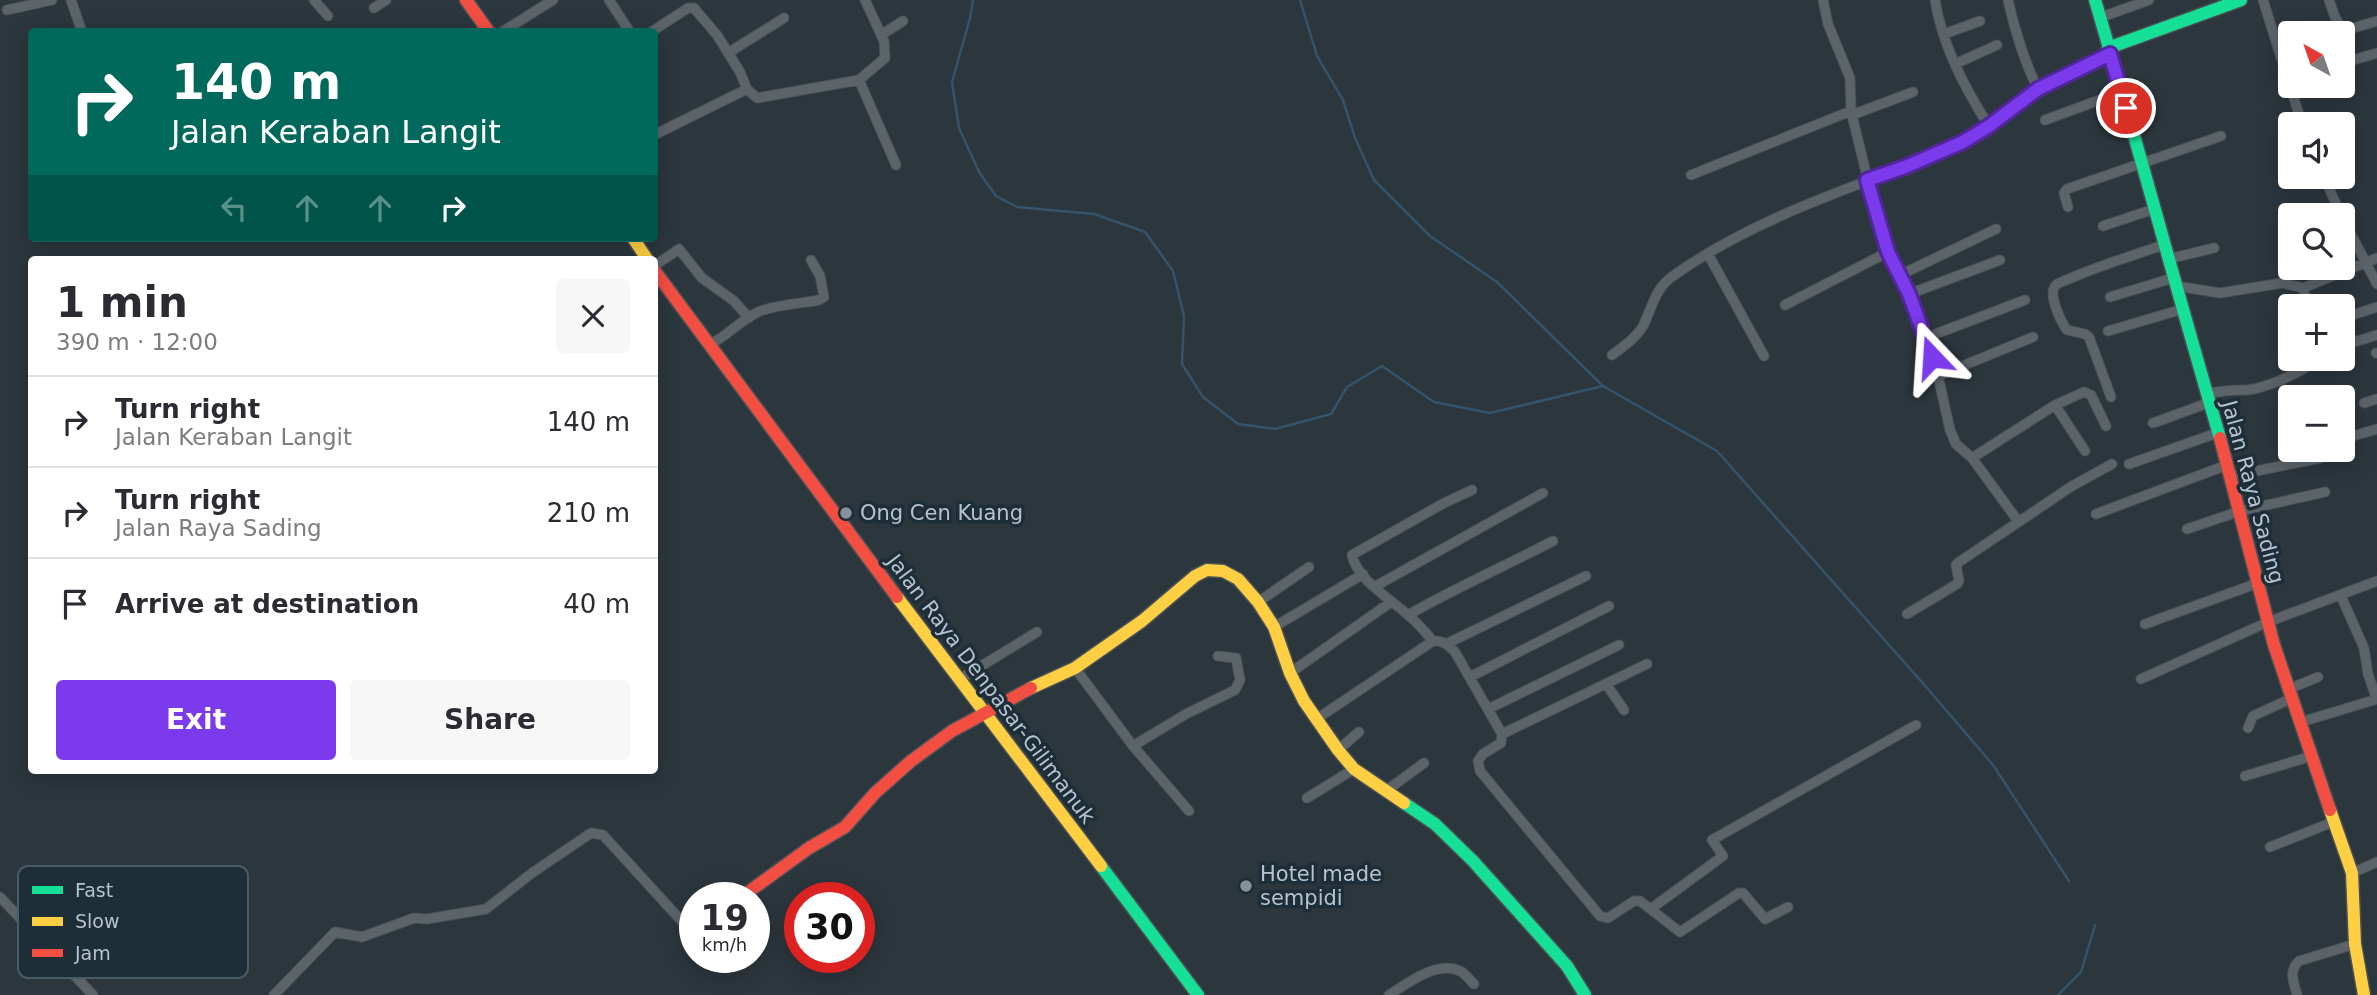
<!DOCTYPE html>
<html lang="en">
<head>
<meta charset="utf-8">
<style>
  body { margin:0; font-family:"DejaVu Sans",sans-serif; background:#f7f7f7; color:#2b2b33; height:100vh; display:flex; flex-direction:column; font-size:26px; white-space:nowrap }
  * { box-sizing:border-box; margin:0 }
  p { font-size:23px; color:#7c7c81 }
  .icon { flex:none; width:38px; height:38px; fill:none; stroke:currentColor; stroke-width:2; stroke-linecap:round; stroke-linejoin:round }
  .map { position:relative; flex:1; overflow:hidden }
  .side { position:absolute; left:28px; top:256px; width:630px; height:518px; display:flex; flex-direction:column; background:#fff; border-radius:7px; box-shadow:0 4px 18px #0003 }
  .side>* { flex:none }
  .hud { position:absolute; left:28px; top:28px; width:630px; height:214px; border-radius:7px; box-shadow:0 4px 18px #0003; background:#00695c; color:#fff; overflow:hidden }
  .needle { width:46px; rotate:320deg }
  .buttons { position:absolute; left:2278px; top:21px; display:grid; gap:14px }
  .buttons a { display:grid; place-items:center; width:77px; height:77px; border-radius:7px; background:#fff; box-shadow:0 4px 18px #0003; font-size:35px }
  .speed { position:absolute; left:679px; top:882px; display:flex; gap:14px; font-size:35px; font-weight:700; text-align:center }
  .speed>* { display:grid; place-content:center; width:91px; height:91px; border-radius:50%; background:#fff; box-shadow:0 4px 18px #0003; line-height:1 }
  .speed small { font-size:18px; font-weight:400 }
  .speed .limit { border:10px solid #d22; background:#fff; color:#111 }
  .pin { position:absolute; display:grid; place-items:center; width:60px; height:60px; color:#fff; margin:-30px; border:4px solid #fff; border-radius:50%; box-shadow:0 2px 7px #0007 }
  .me { position:absolute; width:77px; margin:-38px; rotate:340deg; stroke-linejoin:round; filter:drop-shadow(0 0 5px #0008) }
  .turn { display:flex; align-items:center; gap:24px; height:147px; padding:0 28px; font-size:32px }
  .turn .icon { width:91px; height:91px; stroke-width:2.5 }
  .turn b { display:block; font-size:49px; line-height:60px }
  .lanes { display:flex; align-items:center; height:66px; padding:0 28px; background:#0003; justify-content:center; gap:35px; direction:ltr }
  .lanes .off { opacity:.35 }
  .round { display:grid; place-items:center; flex:none; width:74px; height:74px; border-radius:7px; background:#f7f7f7 }
  .headline { display:flex; align-items:center; justify-content:space-between; height:119px; padding:0 28px }
  h1 { font-size:42px; font-weight:700; line-height:52px }
  .cta { display:flex; gap:14px; margin-top:auto; padding:14px 28px }
  .cta a { flex:1; height:80px; border-radius:7px; background:#7c3aed; color:#fff; font-size:28px; font-weight:700; line-height:80px; text-align:center }
  .cta a+a { background:#f7f7f7; color:#2b2b33 }
  ul { padding:0; list-style:none }
  li { display:flex; align-items:center; gap:21px; height:91px; padding:0 28px; border-top:2px solid #e1e1e2 }
  li div { flex:1 }
  li b { display:block; font-size:26px }
  li em { font-style:normal }
  .map>svg:first-child { display:block }
  .lines { fill:none; stroke-linecap:round; stroke-linejoin:round }
  .stream { stroke:#355369; stroke-width:2.5 }
  .street-casing { stroke:#4a5257; stroke-width:11 }
  .fast-casing { stroke:#4a5257; stroke-width:15 }
  .slow-casing { stroke:#4a5257; stroke-width:15 }
  .jam-casing { stroke:#4a5257; stroke-width:15 }
  .street { stroke:#5c646a; stroke-width:9 }
  .fast { stroke:#16e098; stroke-width:12 }
  .slow { stroke:#ffcf43; stroke-width:12 }
  .jam { stroke:#f24e42; stroke-width:12 }
  .route-casing { stroke:#51269a; stroke-width:18 }
  .route { stroke:#7c3aed; stroke-width:12 }
  .poi-dot { fill:#86929b; stroke:#1d2e39; stroke-width:2.5 }
  .labels { text-anchor:middle; stroke-width:7; stroke-linejoin:round; paint-order:stroke }
  .street-label { font-size:21px; fill:#b6c3ce; stroke:#1d2e39 }
  .poi-label { font-size:21px; fill:#b6c3ce; stroke:#1d2e39; text-anchor:start }
  .key { fill:#1d2e39; stroke:#4b5b66; stroke-width:2 }
  .key-label { font-size:19px; fill:#b6c3ce }
</style>
</head>
<body>
<div class="map">
<svg width="2377" height="995" viewBox="0 0 2377 995">
  <rect width="100%" height="100%" fill="#2c363d"/>
  <g class="lines">
    <path class="stream" d="M973 0 970 18 952 82 959 128 979 172 996 196 1017 207 1094 214 1145 232 1173 271 1184 316 1182 364 1203 397 1238 424 1275 429 1331 414 1347 387 1382 366 1434 402 1490 413 1603 386
      M1300 0 1317 56 1343 100 1355 138 1374 180 1430 236 1497 282 1603 386 1717 451 1928 689 1993 765 2069 881
      M2058 995 2081 972 2095 925"/>
    <g class="street-casing">
      <path id="street" d="M71 0 82 32
        M314 0 328 16
        M609 0 630 32
        M1823 0 1828 24 1850 78 1851 111 1877 218 1888 252 1909 294 1938 376 1950 430 1956 444 1972 458 2018 521
        M1935 0C1942 45 1965 89 1989 126
        M2008 0C2015 31 2024 61 2038 89
        M2263 0 2302 124
        M2329 0 2335 17 2343 31 2377 21
        M374 8 386 0
        M7 10 52 0
        M2099 18 2149 0
        M502 32 553 0
        M651 32 688 8H694L717 35 740 72 747 89 757 98 859 80 885 58 884 41 865 0
        M1944 34 1980 21
        M881 35 903 21
        M728 53 784 18
        M2343 63 2377 53
        M1955 64 1997 45
        M859 80 896 165
        M1852 115 1913 92
        M2045 120 2121 92
        M654 135 747 89
        M1691 175 1851 111
        M2324 177 2341 215
        M2068 207 2064 193 2067 189 2221 136
        M2343 219 2377 284
        M2103 226 2154 209
        M1708 254 1764 356
        M2168 259 2214 248
        M654 266 679 249 702 278 734 301 749 318
        M1900 275 1996 229
        M2176 286 2220 293 2282 283 2303 288 2377 258
        M2303 288 2308 306
        M1909 294 2000 260
        M2110 297 2173 278
        M1785 305 1888 252
        M2343 318 2377 307
        M2108 331 2183 309
        M1925 338 2025 300
        M2354 342 2377 335
        M711 344C728 335 741 320 758 312 778 304 799 304 819 300L824 297 820 276 811 260
        M2376 353H2377
        M1612 355C1623 347 1636 338 1643 326 1652 308 1655 288 1673 276 1743 226 1824 197 1904 167 1924 160 1944 150 1963 142L1989 126 2038 89 2110 54
        M1938 376 2033 337
        M2206 394C2219 391 2231 390 2245 390 2261 390 2301 373 2313 362
        M2111 397 2089 337 2085 334 2067 330C2061 322 2047 293 2056 285 2059 282 2067 280 2071 278 2101 265 2132 256 2163 245
        M2364 403 2377 399
        M2055 405 2085 451
        M2153 423 2208 403
        M2349 437 2377 429
        M1972 458 2055 405 2084 392 2091 395 2106 426
        M2129 464 2217 433
        M2231 476 2321 458 2323 450
        M2096 514 2227 465
        M2187 529 2240 511 2325 492
        M1374 587 1543 493
        M1258 602 1309 567
        M1907 614 1957 584 1959 581 1956 565 1959 562 2072 486 2112 464
        M1408 615C1455 588 1505 566 1553 541
        M2145 624 2258 583
        M1274 627 1363 574
        M1433 641C1425 632 1418 623 1409 616 1391 599 1357 580 1352 555L1444 503 1472 490
        M1446 644 1586 576
        M1075 668 1133 746 1189 811
        M1290 673 1391 602
        M1470 677 1609 606
        M960 679 1037 632
        M2141 679 2268 622 2377 581
        M1606 684 1624 710
        M2289 689 2318 677
        M1488 709 1619 645
        M1315 720 1433 641C1443 640 1448 645 1455 652L1502 734 1647 664
        M2301 722 2374 700 2376 697 2368 674 2364 648 2341 596
        M2248 728 2253 716 2292 698
        M1502 734 1501 743 1483 754 1478 761 1480 771 1600 916 1608 918 1634 901H1640L1680 932 1739 893H1743L1765 919 1788 907
        M1133 746 1186 714 1235 690 1240 680 1236 658 1218 656
        M1338 750 1359 732
        M2245 776 2312 756
        M1387 790 1424 763
        M1307 798 1354 769
        M2270 847 2333 822
        M2352 873 2377 862
        M0 897 93 995
        M1652 908 1723 856 1712 840 1916 725
        M274 995 335 932 362 937 414 918 427 919 486 909 532 873 591 833 603 835 688 928 695 931
        M1389 995C1408 983 1438 959 1462 972 1466 975 1470 980 1474 984
        M2297 995C2294 982 2288 971 2299 961L2355 944"/>
    </g>
    <g class="fast-casing">
      <path id="fast" d="M2095 0C2138 145 2177 292 2220 438
        M2108 48 2241 0
        M1404 803 1435 824 1473 861 1567 966 1585 995
        M1101 866 1198 995"/>
    </g>
    <g class="slow-casing">
      <path id="slow" d="M633 238 647 259
        M897 597 1101 866
        M1031 688 1075 668 1142 621 1195 576 1207 570 1223 571 1238 579 1258 602 1274 627 1290 673 1304 701 1338 750 1354 769 1404 803
        M2330 810 2352 873 2355 944 2364 995"/>
    </g>
    <g class="jam-casing">
      <path id="jam" d="M466 0 489 32
        M654 270 897 597
        M2220 438 2274 645 2330 810
        M740 898 809 848 845 827 875 793 911 761 952 731 1031 688"/>
    </g>
    <use href="#street" class="street"/>
    <use href="#fast" class="fast"/>
    <use href="#slow" class="slow"/>
    <use href="#jam" class="jam"/>
  </g>
  <g class="lines">
    <g class="route-casing">
      <path id="route" d="M1932 357 1909 294 1888 252 1867 180 1905 167 1963 142 1989 126 2038 89 2110 54 2126 108"/>
    </g>
    <use href="#route" class="route"/>
  </g>
  <g class="poi-dot">
    <circle cx="846" cy="513" r="7"/>
    <circle cx="1246" cy="886" r="7"/>
  </g>
  <g class="labels">
    <g class="street-label">
      <text transform="translate(2253 492) rotate(75)" y="7">Jalan Raya Sading</text>
      <text transform="translate(991 689) rotate(53)" y="7">Jalan Raya Denpasar-Gilimanuk</text>
    </g>
    <g class="poi-label">
      <text x="860" y="520">Ong Cen Kuang</text>
      <text x="1260" y="881">Hotel made<tspan x="1260" dy="24">sempidi</tspan></text>
    </g>
  </g>
  <rect x="18" y="866" width="230" height="112" rx="10" class="key"/>
  <rect x="32" y="886" width="31" height="8" fill="#16e098"/>
  <rect x="32" y="917" width="31" height="9" fill="#ffcf43"/>
  <rect x="32" y="949" width="31" height="8" fill="#f24e42"/>
  <g class="key-label">
    <text x="75" y="897">Fast</text>
    <text x="75" y="928">Slow</text>
    <text x="75" y="960">Jam</text>
  </g>
</svg>
<div class="buttons">
<a><svg class="needle" viewBox="-14 -14 28 28"><path d="M0-13l5 13h-10z" fill="#e53935"/><path d="M0 13l5-13h-10z" fill="#7c7c81"/></svg></a>
<a><svg class="icon" aria-label="sound" viewBox="0 0 24 24"><path d="M4 9h4l5-4v14l-5-4H4zM17 9q2 3 0 6"/></svg></a>
<a><svg class="icon" aria-label="search" viewBox="0 0 24 24"><circle cx="10" cy="10" r="6"/><path d="M15 15l6 6"/></svg></a>
<a>+</a>
<a>−</a>
</div>
<div class="speed"><div>19<small>km/h</small></div><div class="limit">30</div></div>
<div class="pin" style="left:2126px;top:108px;background:#d93025"><svg class="icon" aria-label="arrive" viewBox="0 0 24 24"><path d="M6 21V4h12l-3 4 3 4H6"/></svg></div>
<svg class="me" style="left:1932px;top:357px" viewBox="-20 -20 40 40"><path d="M0-17L14 15 0 8-14 15z" fill="#7c3aed" stroke="#fff" stroke-width="4"/></svg>
<div class="hud">
<div class="turn"><svg class="icon" aria-label="right" viewBox="0 0 24 24"><path d="M7 20v-9h11M14 6l5 5-5 5"/></svg><div><b>140 m</b>Jalan Keraban Langit</div></div>
<div class="lanes"><svg class="icon off" aria-label="left" viewBox="0 0 24 24"><path d="M17 20v-9H6M10 6l-5 5 5 5"/></svg><svg class="icon off" aria-label="ahead" viewBox="0 0 24 24"><path d="M12 20V5M6 11l6-6 6 6"/></svg><svg class="icon off" aria-label="ahead" viewBox="0 0 24 24"><path d="M12 20V5M6 11l6-6 6 6"/></svg><svg class="icon" aria-label="right" viewBox="0 0 24 24"><path d="M7 20v-9h11M14 6l5 5-5 5"/></svg></div>
</div>
<section class="side">
<div class="headline"><div><h1>1 min</h1><p>390 m · 12:00</p></div><a class="round"><svg class="icon" aria-label="close" viewBox="0 0 24 24"><path d="M6 6l12 12M18 6L6 18"/></svg></a></div>
<ul>
<li><svg class="icon" aria-label="right" viewBox="0 0 24 24"><path d="M7 20v-9h11M14 6l5 5-5 5"/></svg><div><b>Turn right</b><p>Jalan Keraban Langit</p></div><em>140 m</em></li>
<li><svg class="icon" aria-label="right" viewBox="0 0 24 24"><path d="M7 20v-9h11M14 6l5 5-5 5"/></svg><div><b>Turn right</b><p>Jalan Raya Sading</p></div><em>210 m</em></li>
<li><svg class="icon" aria-label="arrive" viewBox="0 0 24 24"><path d="M6 21V4h12l-3 4 3 4H6"/></svg><div><b>Arrive at destination</b></div><em>40 m</em></li>
</ul>
<div class="cta"><a>Exit</a><a>Share</a></div>
</section>
</div>
</body>
</html>
